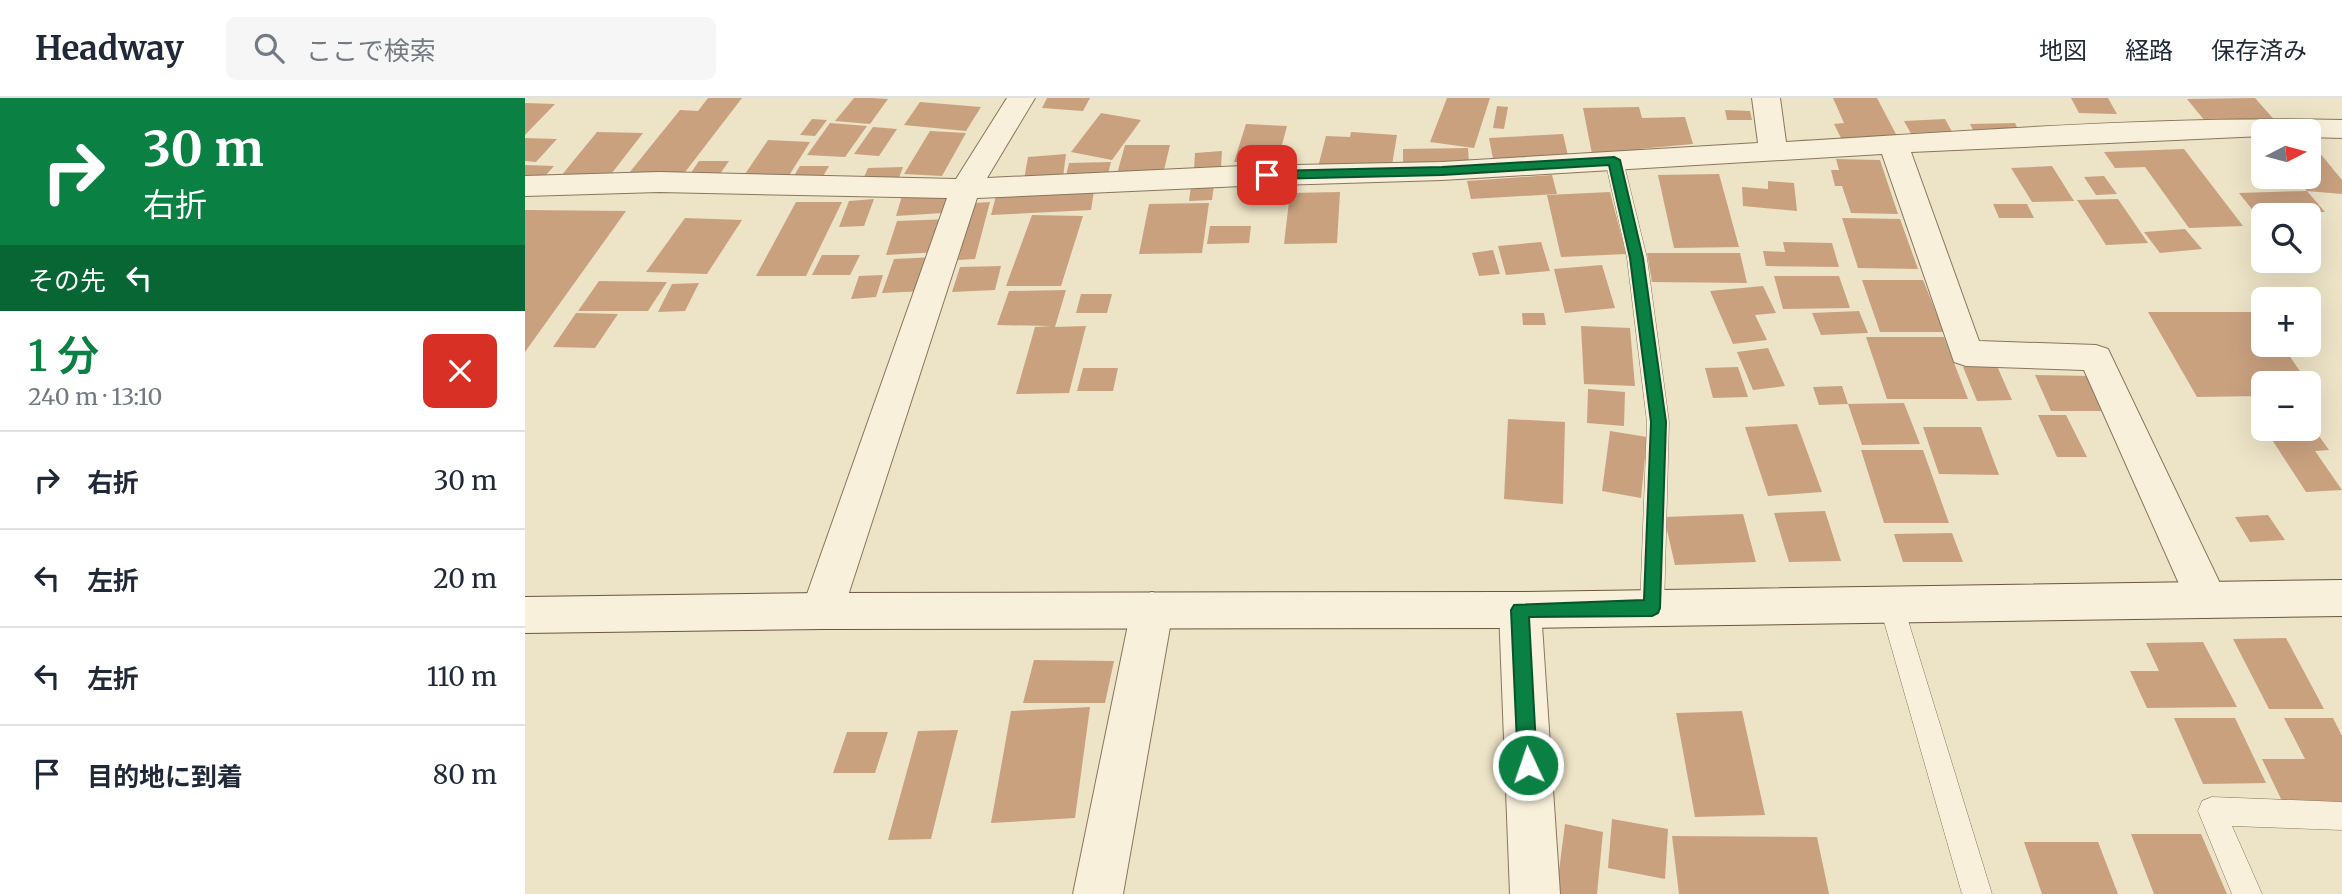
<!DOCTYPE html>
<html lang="ja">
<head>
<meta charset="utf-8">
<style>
  body { margin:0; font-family:Merriweather,"Noto Sans JP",serif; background:#f6f6f7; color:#1f2937; height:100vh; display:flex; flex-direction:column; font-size:26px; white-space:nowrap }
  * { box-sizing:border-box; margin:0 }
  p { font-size:23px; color:#747a83 }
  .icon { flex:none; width:38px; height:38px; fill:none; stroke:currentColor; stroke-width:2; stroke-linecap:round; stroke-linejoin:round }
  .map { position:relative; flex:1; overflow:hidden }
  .panel { display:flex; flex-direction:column; background:#fff; width:525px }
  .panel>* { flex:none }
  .guide { background:#0b8043; color:#fff; overflow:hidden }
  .needle { width:46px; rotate:84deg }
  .fabs { position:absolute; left:1726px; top:21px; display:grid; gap:14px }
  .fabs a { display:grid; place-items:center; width:70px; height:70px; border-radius:10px; background:#fff; box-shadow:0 7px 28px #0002; font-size:35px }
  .pin { position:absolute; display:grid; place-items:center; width:60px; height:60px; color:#fff; margin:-30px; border-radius:14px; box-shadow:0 4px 10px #0006 }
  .me { position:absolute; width:77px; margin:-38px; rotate:357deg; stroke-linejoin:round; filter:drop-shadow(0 0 5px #0008) }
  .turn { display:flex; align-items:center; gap:24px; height:147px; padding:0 28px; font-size:32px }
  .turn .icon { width:91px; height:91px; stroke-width:2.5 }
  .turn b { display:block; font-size:49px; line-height:60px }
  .then { display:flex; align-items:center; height:66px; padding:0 28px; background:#0003; gap:14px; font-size:26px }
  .round { display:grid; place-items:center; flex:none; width:74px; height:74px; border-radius:10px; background:#f6f6f7 }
  .overview { display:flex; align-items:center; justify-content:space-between; height:119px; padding:0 28px }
  h1 { font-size:42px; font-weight:600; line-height:52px; color:#0b8043 }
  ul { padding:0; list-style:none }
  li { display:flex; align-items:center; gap:21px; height:98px; padding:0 28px; border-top:2px solid #e0e1e3 }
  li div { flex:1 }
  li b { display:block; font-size:26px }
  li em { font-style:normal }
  header { display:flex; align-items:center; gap:42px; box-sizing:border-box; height:98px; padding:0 35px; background:#fff; border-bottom:2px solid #e0e1e3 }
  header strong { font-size:33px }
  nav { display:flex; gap:38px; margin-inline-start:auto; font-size:24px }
  .search { width:490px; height:63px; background:#f6f6f7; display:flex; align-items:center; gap:18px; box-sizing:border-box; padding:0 24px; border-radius:10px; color:#747a83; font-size:26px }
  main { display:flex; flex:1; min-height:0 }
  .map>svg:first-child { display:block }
  .building { fill:#c9a17f }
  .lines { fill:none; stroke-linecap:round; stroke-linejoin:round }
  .lane-casing { stroke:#88765d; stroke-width:1 }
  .street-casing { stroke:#88765d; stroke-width:2 }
  .secondary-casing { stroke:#6a5740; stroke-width:2 }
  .lane { fill:#f8f0db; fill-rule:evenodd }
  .street { fill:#f8f0db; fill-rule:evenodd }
  .secondary { fill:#f8f0db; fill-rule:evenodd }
  .route { fill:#0b8043; stroke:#07532c; stroke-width:2 }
</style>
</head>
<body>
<header>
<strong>Headway</strong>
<div class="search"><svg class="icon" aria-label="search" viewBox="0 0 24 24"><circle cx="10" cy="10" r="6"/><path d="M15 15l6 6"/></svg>ここで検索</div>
<nav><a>地図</a><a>経路</a><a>保存済み</a></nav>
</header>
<main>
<section class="panel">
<div class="guide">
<div class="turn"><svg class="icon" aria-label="right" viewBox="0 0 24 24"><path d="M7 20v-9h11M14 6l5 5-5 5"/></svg><div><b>30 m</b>右折</div></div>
<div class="then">その先<svg class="icon" aria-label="left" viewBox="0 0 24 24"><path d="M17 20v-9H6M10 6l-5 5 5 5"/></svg></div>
</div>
<div class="overview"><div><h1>1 分</h1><p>240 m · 13:10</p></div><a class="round" style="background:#d93025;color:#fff"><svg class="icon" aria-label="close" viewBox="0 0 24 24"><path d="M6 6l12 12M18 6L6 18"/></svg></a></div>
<ul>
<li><svg class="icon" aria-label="right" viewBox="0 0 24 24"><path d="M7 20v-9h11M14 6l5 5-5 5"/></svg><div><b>右折</b></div><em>30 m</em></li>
<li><svg class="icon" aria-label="left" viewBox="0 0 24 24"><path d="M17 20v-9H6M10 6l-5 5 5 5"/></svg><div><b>左折</b></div><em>20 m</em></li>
<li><svg class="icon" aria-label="left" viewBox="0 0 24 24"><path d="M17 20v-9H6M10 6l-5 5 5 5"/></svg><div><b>左折</b></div><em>110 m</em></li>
<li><svg class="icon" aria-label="arrive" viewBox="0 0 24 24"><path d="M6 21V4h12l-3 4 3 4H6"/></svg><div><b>目的地に到着</b></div><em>80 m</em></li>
</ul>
</section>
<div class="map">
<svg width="1817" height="796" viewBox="0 0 1817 796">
  <rect width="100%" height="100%" fill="#ede3c7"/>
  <path class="building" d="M183 0H217L154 82 100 80 155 12 173 13Z
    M329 0H347L363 1 345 26 310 23Z
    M522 0H565L558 13 517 10Z
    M922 0H965L949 50 905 44Z
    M1308 0H1352L1374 42 1318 44 1309 26 1319 25Z
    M1546 0H1583L1592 16 1554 15Z
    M1730 0 1753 26 1684 28 1662 1Z
    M395 4 456 9 441 33 379 27Z
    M0 5 30 6 0 37Z
    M972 8 983 9 979 31 968 30Z
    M1114 9 1117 20 1160 19 1168 46 1114 51 1115 55 1067 56 1058 10Z
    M1200 12 1225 13 1227 22H1202Z
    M576 15 616 22 587 62 546 54Z
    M287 21 302 22 290 38 275 37Z
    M1420 21 1430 39 1389 41 1379 23Z
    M305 25 342 28 320 59 282 57Z
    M1490 25 1496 37 1451 38 1445 26Z
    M721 26 762 28 752 66 709 64Z
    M348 29 372 31 354 58 329 56Z
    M405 33 441 35 417 78 379 76Z
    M72 34 118 35 80 84H31Z
    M826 34 872 37 866 73 793 69 801 38 825 39Z
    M1038 36 1044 62 969 66 964 40Z
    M0 40 32 41 11 64 0 63Z
    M243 42 285 44 260 84 216 82Z
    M600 47H645L638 76H592Z
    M1783 48H1789L1817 82V96L1782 93 1771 79H1783Z
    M943 50 944 66 878 68V51Z
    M1659 51 1718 128 1664 130 1620 69 1590 70 1579 54Z
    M697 53 696 70 669 71 670 55Z
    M541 56 538 79 499 82 503 59Z
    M1311 61 1355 62 1373 116 1326 115 1317 88H1310L1306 72H1314Z
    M174 63H204L190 83 161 82Z
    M586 64 582 80 540 82 544 65Z
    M0 67 29 68 12 87 0 86Z
    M275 68H304L294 85 265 84Z
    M1527 68 1549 103 1507 104 1486 70Z
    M378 69 372 85 336 86 343 70Z
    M1194 76 1214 149 1149 150 1133 77Z
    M1027 77 1032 96 946 101 942 83Z
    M1579 78 1592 96 1571 97 1559 79Z
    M1243 83 1269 85 1272 113 1218 108 1217 89 1243 91Z
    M689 87 687 102 664 103 666 88Z
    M569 93 566 112 466 117 471 98Z
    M1782 93 1800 114 1730 115 1714 95Z
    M815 94 812 145 759 146 765 95Z
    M1085 94 1101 156 1036 159 1022 97Z
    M423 95 418 115 371 118 377 98Z
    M349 101 339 128 314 129 324 103Z
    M1593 101 1623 145 1581 147 1552 102Z
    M271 104H317L281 178H231Z
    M465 104 450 161 433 162 449 105Z
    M684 105 677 155 614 156 624 106Z
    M1468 106H1502L1509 120H1474Z
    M0 112 101 113 0 254Z
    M507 117 558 118 536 188H481Z
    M160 120 217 122 182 176 121 174Z
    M1317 120 1375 121 1393 171 1333 170Z
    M425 121 415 154 361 157 372 123Z
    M685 128H726L724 145 682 146Z
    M1660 131 1677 151 1635 155 1619 134Z
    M1016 144 1025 173 981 177 973 148Z
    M1258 144 1307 145 1314 169 1241 168 1238 153 1260 154Z
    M968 152 975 176 954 178 947 155Z
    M1122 155H1215L1222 185 1127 184Z
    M297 157H335L325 177H287Z
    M411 159 400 193 357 195 369 161Z
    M1077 167 1090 210 1040 215 1029 171Z
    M476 168 470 192 427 194 435 169Z
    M358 177 351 199 326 201 334 178Z
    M1249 178H1314L1325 210 1258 211Z
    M1337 182H1398L1419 234H1355Z
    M74 183 142 184 123 213H53Z
    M174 185 160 213 133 214 147 186Z
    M1238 188 1251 215 1230 217 1242 242 1208 246 1185 193Z
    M541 192 530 229 561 228 544 295 491 296 510 229 527 228 472 227 484 193Z
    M556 196H587L582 215H551Z
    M1334 213 1343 235 1296 237 1287 215Z
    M1623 214H1735L1738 218V247H1757L1783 285H1738V298L1672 299Z
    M51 215 93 216 70 250 28 249Z
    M997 215H1019L1021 227H998Z
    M1056 228 1105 230 1110 288 1059 286Z
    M1341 239H1419L1443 301H1362Z
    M1243 250 1260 288 1228 292 1212 254Z
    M1472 268 1487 302 1452 303 1438 269Z
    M1213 269 1223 299 1188 300 1180 270Z
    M558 270H593L588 293H552Z
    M1510 277 1567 278 1584 313H1526Z
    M1317 288 1323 306 1294 307 1288 289Z
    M1063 291 1100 294 1099 328 1062 325Z
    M1379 305 1395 346 1337 347 1323 306Z
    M1513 317H1541L1562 359H1532Z
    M983 321 1040 324 1038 406 979 401Z
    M1783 323 1804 352 1790 353 1817 392 1781 394 1740 331H1783Z
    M1272 326 1297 394 1243 398 1220 329Z
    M1398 329H1456L1474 377 1414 376Z
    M1085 333 1122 339 1116 400 1077 393Z
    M1336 352H1398L1424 425H1359Z
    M1300 413 1316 463 1264 464 1249 415Z
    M1218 416 1231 464 1150 467 1139 419Z
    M1743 417 1760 442 1725 444 1710 419Z
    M1427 435 1438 464H1378L1369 436Z
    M1761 540 1799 611H1744L1708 541Z
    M1678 544 1712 609 1622 610 1605 573H1634L1621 545Z
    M509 562 589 563 580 605H498Z
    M565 609 550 720 466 725 486 613Z
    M1217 613 1240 717 1170 719 1151 615Z
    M1649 620H1710L1741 685 1678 686Z
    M1759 620H1808L1817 638V705H1758L1737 661H1780Z
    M433 632 406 741 363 742 393 633Z
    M322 634H363L350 675H308Z
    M1087 721 1143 731 1140 781 1083 770Z
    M1040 726 1078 734 1072 796H1031Z
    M1606 736H1676L1702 796H1629Z
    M1147 738 1292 739 1304 796H1154Z
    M1499 744H1573L1593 796H1517Z"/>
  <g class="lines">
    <g class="lane-casing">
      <path id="lane" d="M1089 57 1098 62 1122 160 1144 324 1139 510 1136 518 1127 521 1118 518 1115 510 1122 324 1102 160 1080 62Z
        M1366 495 1375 498 1378 506 1467 796H1437L1354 506 1357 498Z
        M1687 699 1817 704V732L1707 728 1737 796H1707L1673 713 1677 703Z"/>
    </g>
    <g class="street-casing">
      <path id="street" d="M482 0H510L462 80 717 68 917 64 1233 45 1227 0H1255L1261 44C1446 33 1632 18 1817 22V40L1783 39V33H1738V38L1386 54 1454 243 1571 247 1583 251 1703 502 1697 515 1682 520 1667 515 1559 272 1441 268 1429 264 1357 56 917 82 717 88 452 100 318 513 312 526 297 531 282 526 276 513 422 100 134 94 0 98V78L134 74 431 81Z
        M627 494 642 499 648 512 598 796H548L606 512 612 499Z
        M995 494 1010 499 1016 512 1035 796H985L974 512 980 499Z"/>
    </g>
    <g class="secondary-casing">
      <path id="secondary" d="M1817 482V518L995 530 297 531 0 535V499L297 495 995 494Z"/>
    </g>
    <use href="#lane" class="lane"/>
    <use href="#street" class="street"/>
    <use href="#secondary" class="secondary"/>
  </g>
  <path class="route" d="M1089 59 1095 62 1118 160 1141 324 1135 510 1133 515 1127 518 1004 519 1012 667 1010 673 1003 676 996 673 993 667 986 512 989 507 1119 502 1126 324 1105 160 1084 67 917 77 742 81 736 77 742 73 917 69Z"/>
</svg>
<div class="fabs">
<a><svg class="needle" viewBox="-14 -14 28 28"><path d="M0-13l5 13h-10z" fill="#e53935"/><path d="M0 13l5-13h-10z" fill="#747a83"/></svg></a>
<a><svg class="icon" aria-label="search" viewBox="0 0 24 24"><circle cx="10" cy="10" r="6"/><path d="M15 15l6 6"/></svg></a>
<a>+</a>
<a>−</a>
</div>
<div class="pin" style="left:742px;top:77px;background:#d93025"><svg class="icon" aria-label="arrive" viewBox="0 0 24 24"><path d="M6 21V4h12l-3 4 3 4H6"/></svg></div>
<svg class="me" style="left:1003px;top:667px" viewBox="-20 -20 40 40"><circle r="17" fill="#0b8043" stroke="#fff" stroke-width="3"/><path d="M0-11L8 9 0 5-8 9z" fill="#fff"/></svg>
</div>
</main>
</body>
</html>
